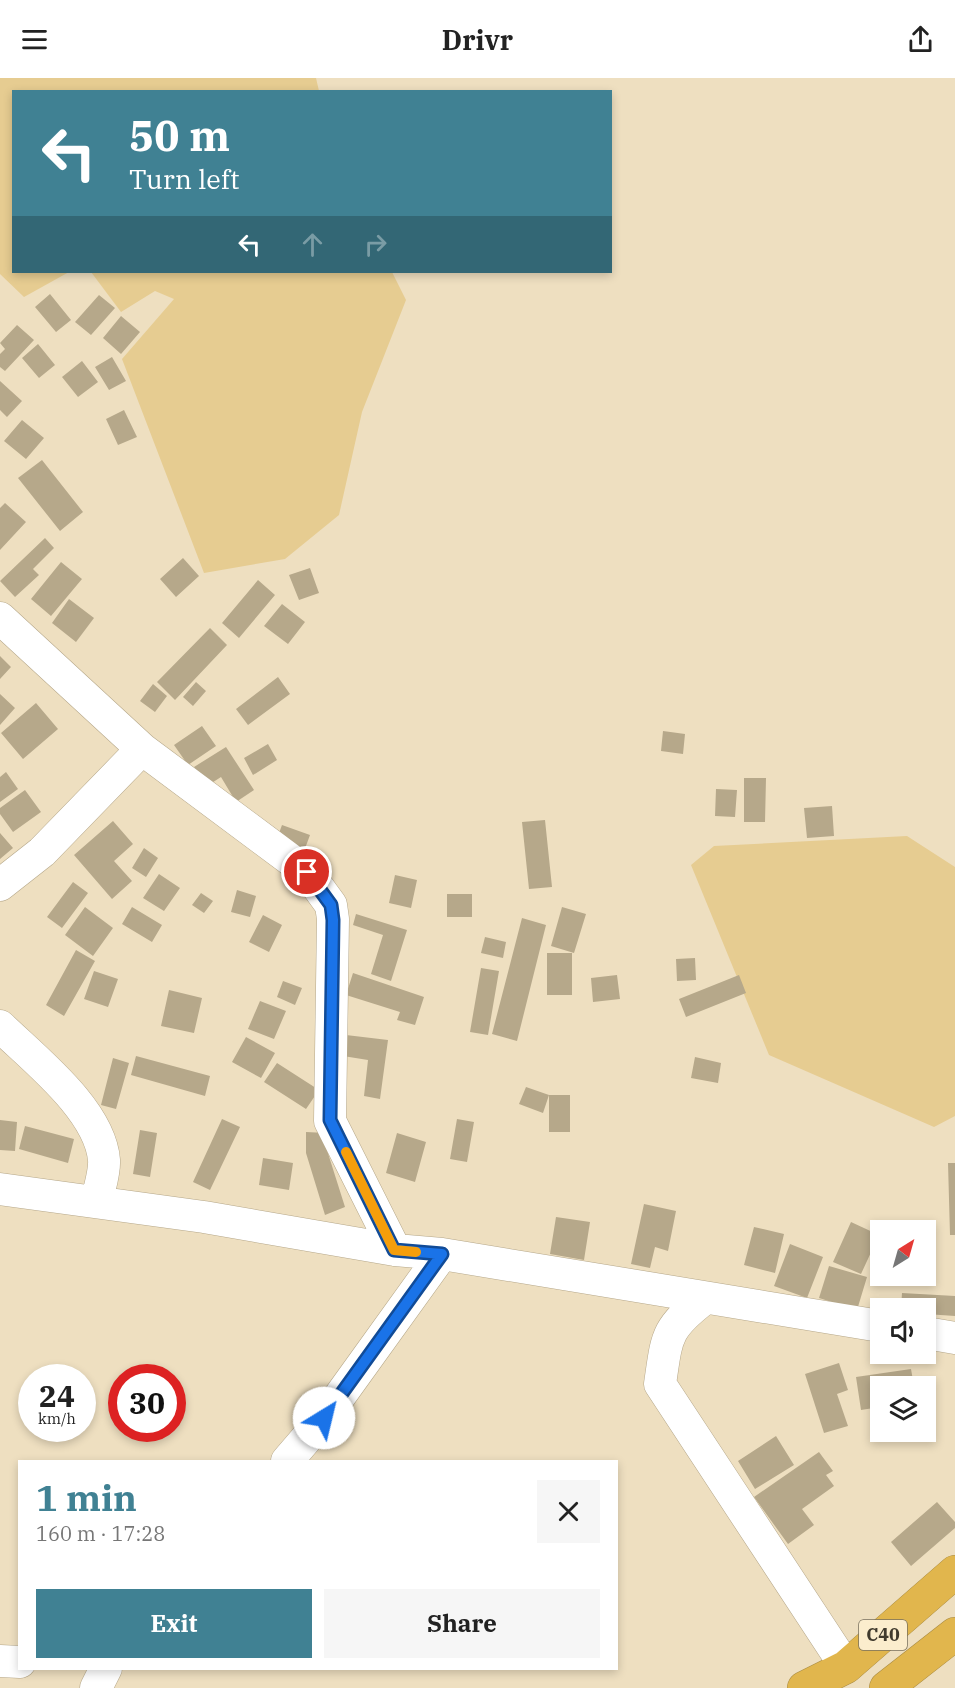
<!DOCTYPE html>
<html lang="en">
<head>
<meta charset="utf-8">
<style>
  body { margin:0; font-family:"IBM Plex Serif",serif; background:#f6f6f6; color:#222; height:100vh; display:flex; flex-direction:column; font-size:22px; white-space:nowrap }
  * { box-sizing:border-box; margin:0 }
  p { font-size:20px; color:#767676 }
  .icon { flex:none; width:33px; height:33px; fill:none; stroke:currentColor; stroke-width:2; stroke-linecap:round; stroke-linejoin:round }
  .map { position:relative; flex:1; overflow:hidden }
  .side { position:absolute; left:18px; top:1382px; width:600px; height:210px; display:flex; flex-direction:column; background:#fff; border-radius:0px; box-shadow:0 3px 9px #0003 }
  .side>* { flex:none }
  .top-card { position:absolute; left:12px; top:12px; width:600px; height:183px; border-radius:0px; box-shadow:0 3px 9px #0003; background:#408193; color:#fff; overflow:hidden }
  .needle { width:39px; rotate:37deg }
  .fabs { position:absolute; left:870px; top:1142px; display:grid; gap:12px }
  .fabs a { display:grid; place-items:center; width:66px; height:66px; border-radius:0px; background:#fff; box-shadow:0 3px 9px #0003; font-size:30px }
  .speed { position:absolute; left:18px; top:1286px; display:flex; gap:12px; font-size:30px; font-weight:700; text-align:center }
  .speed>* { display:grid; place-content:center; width:78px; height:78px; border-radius:50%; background:#fff; box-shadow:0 3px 9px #0003; line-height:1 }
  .speed small { font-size:15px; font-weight:400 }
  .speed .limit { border:9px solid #d22; background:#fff; color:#111 }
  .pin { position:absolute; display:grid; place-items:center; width:51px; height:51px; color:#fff; margin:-26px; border:3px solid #fff; border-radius:50%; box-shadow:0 2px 6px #0007 }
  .me { position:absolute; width:66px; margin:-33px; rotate:36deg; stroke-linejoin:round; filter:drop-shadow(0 0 4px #0008) }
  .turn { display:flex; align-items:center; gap:21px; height:126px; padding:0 18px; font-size:27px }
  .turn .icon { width:78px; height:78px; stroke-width:2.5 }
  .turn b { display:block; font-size:42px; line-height:51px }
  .lanes { display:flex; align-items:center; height:57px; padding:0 18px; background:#0003; justify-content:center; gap:30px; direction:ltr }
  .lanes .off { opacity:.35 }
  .round { display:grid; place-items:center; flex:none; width:63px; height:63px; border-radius:0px; background:#f6f6f6 }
  .overview { display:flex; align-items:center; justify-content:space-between; height:102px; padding:0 18px }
  h1 { font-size:36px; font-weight:800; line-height:45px; color:#408193 }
  .button { display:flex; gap:12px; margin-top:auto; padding:12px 18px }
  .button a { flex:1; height:69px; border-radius:0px; background:#408193; color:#fff; font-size:24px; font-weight:800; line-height:69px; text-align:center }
  .button a+a { background:#f6f6f6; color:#222 }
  header { display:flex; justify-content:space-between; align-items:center; height:78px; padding:0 18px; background:#fff; font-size:27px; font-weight:800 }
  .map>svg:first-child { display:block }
  .green { fill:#e6cc91 }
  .building { fill:#b6a88a }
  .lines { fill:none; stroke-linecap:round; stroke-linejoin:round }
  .street-casing { stroke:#b5a789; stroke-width:33 }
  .highway-casing { stroke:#a98b42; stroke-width:34 }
  .street { stroke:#fff; stroke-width:32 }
  .highway { stroke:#e1b64d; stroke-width:33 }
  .route-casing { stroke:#114b97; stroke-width:15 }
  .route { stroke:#1a73e8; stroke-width:10 }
  .slow { stroke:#f59e0b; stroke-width:10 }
  .labels { text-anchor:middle; stroke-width:4.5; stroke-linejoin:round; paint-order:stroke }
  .shield { fill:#fbedcd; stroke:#78705d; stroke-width:1.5 }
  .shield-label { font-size:18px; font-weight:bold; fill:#403a2d }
</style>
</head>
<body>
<header><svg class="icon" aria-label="menu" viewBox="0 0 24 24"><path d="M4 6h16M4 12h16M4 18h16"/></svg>Drivr<svg class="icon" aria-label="share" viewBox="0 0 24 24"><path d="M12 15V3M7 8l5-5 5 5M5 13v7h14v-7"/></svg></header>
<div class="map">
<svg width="955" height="1610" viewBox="0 0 955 1610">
  <rect width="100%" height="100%" fill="#eedfc0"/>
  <path class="green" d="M0 0H316L319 13 14 14V194H69L24 219 0 196Z
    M91 194H392L406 222 362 334 339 437 285 481 204 495 122 281 174 221 155 213 121 234Z
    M907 758 955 789V1038L934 1049 769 977 691 787 714 768Z"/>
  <path class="building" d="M50 216 71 242 56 254 35 229Z
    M99 217 115 230 91 257 75 244Z
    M121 238 140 254 121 276 103 260Z
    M17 247 34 262 5 293 0 289V276L5 271 0 265Z
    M38 266 55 287 39 300 22 280Z
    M112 279 126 303 109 312 95 289Z
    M82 283 98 304 78 319 62 299Z
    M0 303 22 323 7 339 0 332Z
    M124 332 137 359 118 367 106 341Z
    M22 342 44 360 26 381 4 363Z
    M42 382 83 434 60 453 18 400Z
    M5 425 26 444 0 472V430Z
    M45 460 54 470 33 491 39 497 15 519 0 503Z
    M183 480 199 498 176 519 160 501Z
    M61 484 82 501 51 538 31 521Z
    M310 490 319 515 299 522 289 497Z
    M258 502 275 517 239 560 222 545Z
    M69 521 94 540 76 564 52 545Z
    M282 526 305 544 288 566 264 548Z
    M210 550 227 567 175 622 157 604Z
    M0 578 11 589 0 601Z
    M278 599 290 616 248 647 236 631Z
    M196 604 206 613 193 628 183 619Z
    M153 606 167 618 155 634 140 623Z
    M0 616 15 630 0 647Z
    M36 625 58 651 23 681 1 655Z
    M202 648 216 668 188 687 174 667Z
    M663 653 685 656 683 676 661 673Z
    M268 666 277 682 253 697 244 680Z
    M226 669 254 712 236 724 221 699 207 708 194 689Z
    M6 694 18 711 0 724V699Z
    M744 700H766L765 744H744Z
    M716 711 737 712 735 739 715 738Z
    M25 712 41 734 13 754 0 736V730Z
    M832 728 834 758 807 760 804 730Z
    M545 742 552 809 529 811 522 744Z
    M113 743 133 766 114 783 132 803 112 821 74 777Z
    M282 747 310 757 303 776 275 766Z
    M0 755 13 770 0 781Z
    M144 770 158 780 146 799 132 790Z
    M159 796 180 810 164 833 143 820Z
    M395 797 417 802 411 830 389 825Z
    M73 804 88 815 62 850 47 839Z
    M237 812 256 818 250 839 231 834Z
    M201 815 213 823 204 835 192 827Z
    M447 816H472V839H447Z
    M85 829 113 850 93 878 65 857Z
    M132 829 162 847 152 864 122 846Z
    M562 829 586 836 574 875 551 868Z
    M356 836 407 852 391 903 371 896 383 857 353 847Z
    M263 837 282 847 269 874 249 864Z
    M522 840 546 847 517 963 492 956Z
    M485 859 506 864 503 880 481 875Z
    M76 872 95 883 64 938 46 927Z
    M547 875H572V917H547Z
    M695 880 696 902 677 903 676 881Z
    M481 890 499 893 488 957 470 954Z
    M94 893 118 901 108 929 84 921Z
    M353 895 424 919 415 947 397 942 400 934 346 917Z
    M617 897 620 921 593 924 591 900Z
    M739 897 746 915 686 939 679 921Z
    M283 903 302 910 295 927 277 919Z
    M169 912 202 920 194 955 161 948Z
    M260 923 286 933 274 961 248 951Z
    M346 957 388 962 380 1021 364 1018 368 982 343 978Z
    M246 959 275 975 261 1000 232 984Z
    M136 978 210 998 205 1018 131 997Z
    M695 979 721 985 718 1005 691 1000Z
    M113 980 129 985 116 1031 101 1027Z
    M277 985 319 1012 306 1031 264 1004Z
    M526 1009 549 1017 543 1035 519 1026Z
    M549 1017H570V1054H549Z
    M222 1041 240 1049 210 1112 193 1104Z
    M457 1041 474 1044 467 1084 450 1081Z
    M0 1042 17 1044 15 1073 0 1072Z
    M25 1048 74 1061 68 1085 19 1071Z
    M140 1052 157 1055 150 1099 133 1096Z
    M306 1054 326 1055V1069L345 1129 325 1137 306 1075Z
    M397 1055 426 1064 415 1104 386 1095Z
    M263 1080 293 1085 289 1112 259 1107Z
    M948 1085H955V1157H950Z
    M644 1126 676 1133 668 1173 655 1169 650 1190 631 1186Z
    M556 1139 590 1144 584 1182 550 1176Z
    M851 1144 879 1157 861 1196 833 1184Z
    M754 1149 784 1156 775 1195 744 1187Z
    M790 1166 823 1179 807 1220 774 1208Z
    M829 1188 867 1199 857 1232 819 1220Z
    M902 1215 955 1218V1238L926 1236V1230H901Z
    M839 1285 848 1312 837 1316 848 1348 824 1355 805 1296Z
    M911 1291 914 1308H880V1329L861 1332 856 1299Z
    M776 1358 794 1387 755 1411 738 1383Z
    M819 1374 833 1393 826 1397 834 1408 802 1431 814 1447 788 1466 754 1419Z
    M937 1424 955 1444V1450L911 1488 891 1464Z"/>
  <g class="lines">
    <g class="street-casing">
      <path id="street" d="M0 540 142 671 307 794 331 827 333 841 330 1043 395 1172
        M0 807 42 774 142 671
        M0 948C34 981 100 1032 104 1082 105 1094 99 1111 97 1123
        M0 1111 204 1139 395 1172 442 1176 880 1248
        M704 1221C665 1251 667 1259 660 1306L846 1589
        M926 1255 955 1260
        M287 1383 324 1340 442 1176
        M0 1583 20 1584
        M96 1610 106 1590"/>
    </g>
    <g class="highway-casing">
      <path id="highway" d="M804 1610 846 1589 955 1494
        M886 1610 955 1556"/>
    </g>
    <use href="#street" class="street"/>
    <use href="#highway" class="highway"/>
  </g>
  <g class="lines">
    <g class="route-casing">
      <path id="route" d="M307 794 331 827 333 842 330 1042 394 1172 442 1176 324 1340"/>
    </g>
    <use href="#route" class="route"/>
    <path class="slow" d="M346 1074 394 1172 416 1174"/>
  </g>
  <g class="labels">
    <rect class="shield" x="859" y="1542" width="48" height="30" rx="4.5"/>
    <g class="shield-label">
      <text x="883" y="1563">C40</text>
    </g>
  </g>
</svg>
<div class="fabs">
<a><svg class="needle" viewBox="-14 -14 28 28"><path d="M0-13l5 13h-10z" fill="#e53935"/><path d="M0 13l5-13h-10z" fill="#767676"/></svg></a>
<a><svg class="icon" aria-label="sound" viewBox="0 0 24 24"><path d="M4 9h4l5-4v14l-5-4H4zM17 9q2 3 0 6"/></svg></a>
<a><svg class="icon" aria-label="layers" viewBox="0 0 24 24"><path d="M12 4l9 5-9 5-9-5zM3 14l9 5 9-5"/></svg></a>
</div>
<div class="speed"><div>24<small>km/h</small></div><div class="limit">30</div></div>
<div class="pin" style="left:307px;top:794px;background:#d93025"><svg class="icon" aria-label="arrive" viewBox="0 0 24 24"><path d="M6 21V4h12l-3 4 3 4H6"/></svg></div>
<svg class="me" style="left:324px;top:1340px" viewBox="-20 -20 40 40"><circle r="19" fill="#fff"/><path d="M0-13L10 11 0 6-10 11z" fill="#1a73e8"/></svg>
<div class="top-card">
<div class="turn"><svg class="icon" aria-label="left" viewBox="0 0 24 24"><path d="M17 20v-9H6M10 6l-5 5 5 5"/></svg><div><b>50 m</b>Turn left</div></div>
<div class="lanes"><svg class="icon" aria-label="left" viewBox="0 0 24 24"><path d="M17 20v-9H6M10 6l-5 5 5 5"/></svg><svg class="icon off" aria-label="ahead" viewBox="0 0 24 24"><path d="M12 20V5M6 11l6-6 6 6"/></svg><svg class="icon off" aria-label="right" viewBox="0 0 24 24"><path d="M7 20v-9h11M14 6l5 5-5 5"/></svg></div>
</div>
<section class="side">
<div class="overview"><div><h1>1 min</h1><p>160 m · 17:28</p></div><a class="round"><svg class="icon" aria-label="close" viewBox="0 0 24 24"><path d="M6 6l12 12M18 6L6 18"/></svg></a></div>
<div class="button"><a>Exit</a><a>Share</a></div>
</section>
</div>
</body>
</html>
